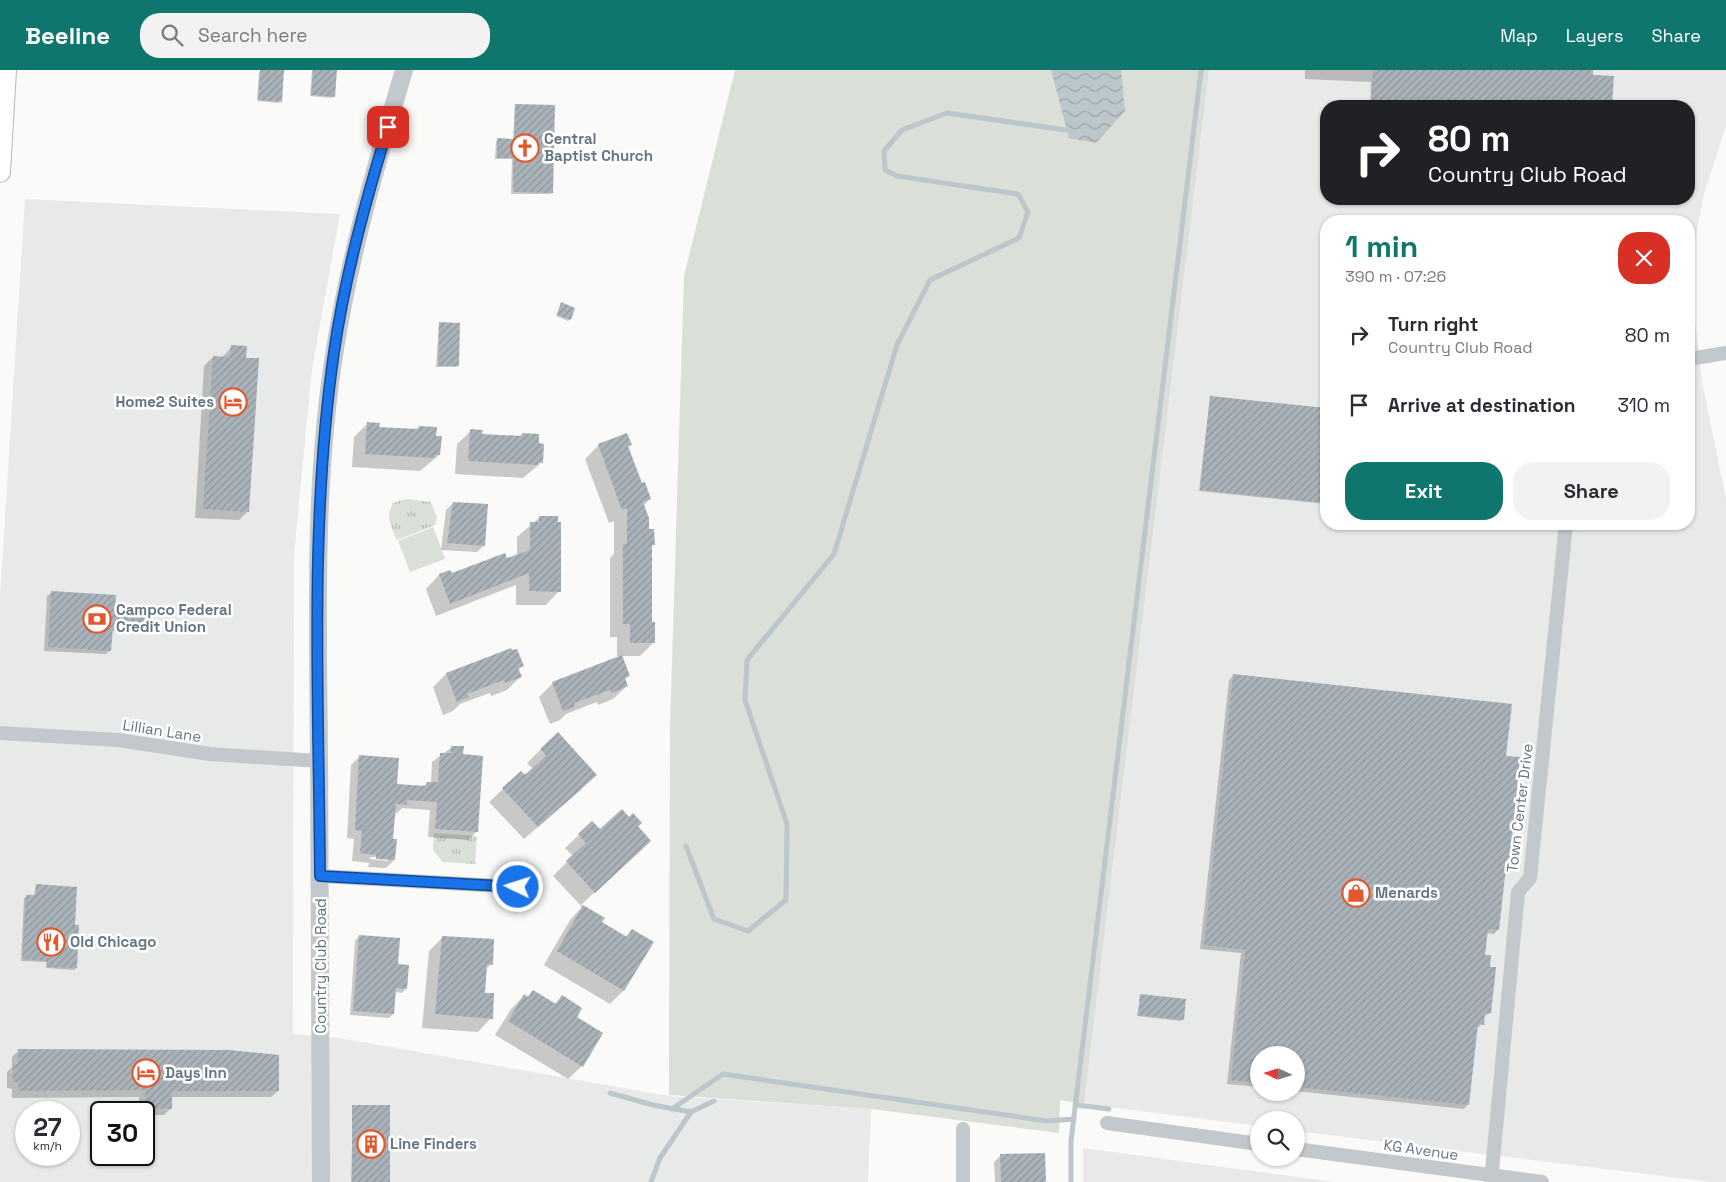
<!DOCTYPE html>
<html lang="en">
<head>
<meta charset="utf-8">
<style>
  body { margin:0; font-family:"Space Grotesk",sans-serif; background:#f2f2f3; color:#2b2b33; height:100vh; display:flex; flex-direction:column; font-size:19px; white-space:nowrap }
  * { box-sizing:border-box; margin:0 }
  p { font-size:16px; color:#7c7c81 }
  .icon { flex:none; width:28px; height:28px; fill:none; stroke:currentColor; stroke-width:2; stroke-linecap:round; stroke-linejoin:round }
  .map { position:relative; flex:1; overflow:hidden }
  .panel { position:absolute; left:1320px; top:145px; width:375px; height:315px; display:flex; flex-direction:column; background:#fff; border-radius:20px; box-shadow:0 1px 4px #0004 }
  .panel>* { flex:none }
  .hud { position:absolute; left:1320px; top:30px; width:375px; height:105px; border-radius:20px; box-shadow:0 1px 4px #0004; background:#202124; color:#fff; overflow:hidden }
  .needle { width:32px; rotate:274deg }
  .tools { position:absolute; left:1250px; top:976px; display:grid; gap:10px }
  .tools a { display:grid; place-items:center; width:55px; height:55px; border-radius:50%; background:#fff; box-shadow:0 1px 4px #0004; font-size:25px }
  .speed { position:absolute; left:15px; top:1031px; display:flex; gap:10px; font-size:25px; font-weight:700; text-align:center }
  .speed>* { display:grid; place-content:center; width:65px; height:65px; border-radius:50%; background:#fff; box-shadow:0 1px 4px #0004; line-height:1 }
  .speed small { font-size:12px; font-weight:400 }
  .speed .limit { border:2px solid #111; border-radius:8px; background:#fff; color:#111 }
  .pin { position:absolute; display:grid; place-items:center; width:42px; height:42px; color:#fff; margin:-21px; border-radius:10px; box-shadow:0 2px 8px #0006 }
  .me { position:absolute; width:55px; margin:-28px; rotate:274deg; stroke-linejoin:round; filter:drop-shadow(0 0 4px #0008) }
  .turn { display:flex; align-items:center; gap:18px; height:105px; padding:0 25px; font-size:22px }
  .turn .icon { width:65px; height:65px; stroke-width:2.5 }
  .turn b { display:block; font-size:35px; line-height:42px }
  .round { display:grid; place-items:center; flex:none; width:52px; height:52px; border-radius:20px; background:#f2f2f3 }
  .overview { display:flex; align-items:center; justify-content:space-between; height:85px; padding:0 25px }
  h1 { font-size:30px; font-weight:800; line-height:38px; color:#0f766e }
  .button { display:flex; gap:10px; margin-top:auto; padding:10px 25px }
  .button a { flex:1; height:58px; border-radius:20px; background:#0f766e; color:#fff; font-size:20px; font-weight:800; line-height:58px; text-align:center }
  .button a+a { background:#f2f2f3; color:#2b2b33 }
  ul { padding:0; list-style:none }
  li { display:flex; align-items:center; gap:15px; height:70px; padding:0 25px }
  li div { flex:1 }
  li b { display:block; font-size:19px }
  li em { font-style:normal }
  header { display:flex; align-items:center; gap:30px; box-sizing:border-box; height:70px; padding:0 25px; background:#0f766e; color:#fff }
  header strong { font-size:24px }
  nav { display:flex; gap:28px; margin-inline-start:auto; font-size:18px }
  .search { width:350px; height:45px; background:#f2f2f3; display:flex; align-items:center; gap:12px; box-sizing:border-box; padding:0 18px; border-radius:20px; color:#7c7c81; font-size:19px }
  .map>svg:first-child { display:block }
  .built { fill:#e8e9e9; fill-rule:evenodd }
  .grass { fill:#dadfd7 }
  .park { fill:url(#park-tufts) }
  .water { fill:url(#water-waves) }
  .shadow { fill:#0003; fill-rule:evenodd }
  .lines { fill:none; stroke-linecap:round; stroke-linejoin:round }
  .stream { stroke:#bbc7cb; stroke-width:5 }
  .building { fill:url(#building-hatch) }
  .secondary-casing { stroke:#b3babf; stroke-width:22 }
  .minor { stroke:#c3c8cc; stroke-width:14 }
  .tertiary { stroke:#c3c8cc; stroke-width:18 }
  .secondary { stroke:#fff; stroke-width:20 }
  .route-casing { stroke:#114b97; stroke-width:12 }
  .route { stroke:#1a73e8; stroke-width:9 }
  .labels { text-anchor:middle; stroke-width:5; stroke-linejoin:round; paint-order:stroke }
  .poi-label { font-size:15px; font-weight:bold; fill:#657683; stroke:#fff; text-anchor:start }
  .street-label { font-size:15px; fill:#657683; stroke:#fff }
</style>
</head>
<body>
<header>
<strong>Beeline</strong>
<div class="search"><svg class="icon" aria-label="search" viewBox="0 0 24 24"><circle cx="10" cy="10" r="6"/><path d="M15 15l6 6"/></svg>Search here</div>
<nav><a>Map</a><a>Layers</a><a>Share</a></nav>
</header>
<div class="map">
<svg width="1726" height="1112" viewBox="0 0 1726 1112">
  <defs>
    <pattern id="park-tufts" width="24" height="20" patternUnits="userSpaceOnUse" patternTransform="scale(1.25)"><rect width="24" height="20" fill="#dadfd7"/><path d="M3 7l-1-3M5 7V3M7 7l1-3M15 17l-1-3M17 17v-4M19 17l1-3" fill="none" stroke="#b4b9b4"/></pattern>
    <pattern id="water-waves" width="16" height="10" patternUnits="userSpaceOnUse" patternTransform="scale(1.25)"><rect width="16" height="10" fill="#bbc7cb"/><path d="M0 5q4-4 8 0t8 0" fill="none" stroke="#9ca6aa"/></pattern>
    <pattern id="building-hatch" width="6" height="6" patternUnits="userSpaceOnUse" patternTransform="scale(1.25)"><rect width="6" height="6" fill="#aab3b9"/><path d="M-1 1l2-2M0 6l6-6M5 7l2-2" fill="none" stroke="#8e969c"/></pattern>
  </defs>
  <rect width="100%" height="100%" fill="#fafaf8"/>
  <path class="built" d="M1209 0H1726V56L1704 124 1695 170 1693 233 1702 312 1726 428V1112H1711L1296 1061V1050H1259V1056L1084 1034ZM1326 36H1689V129H1326ZM1326 151H1689V454H1326ZM1259 985H1296V1022H1259Z
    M25 129 340 144 312 299 294 485 293 964 339 968 669 1026 871 1039 868 1112H0V527ZM26 1042H69V1085H26ZM101 1042H144V1085H101Z
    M1083 1077V1078L1334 1112H1083Z"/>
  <path class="grass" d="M735 0H1209L1084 1034 1060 1030 1059 1063 871 1039 669 1025 670 657 684 206Z
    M433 457 445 489 410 502 398 471Z"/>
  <path class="park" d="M406 429 431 432 437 448 435 455 397 470C391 456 385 447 393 433Z
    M434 763 477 766 475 794 443 792 433 780Z"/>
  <path class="water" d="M1051 0H1121L1125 41 1096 73 1069 68Z"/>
  <path class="shadow" d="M268 0H283L279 33 257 31 259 3Z
    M312 0H336L332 28 310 26Z
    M1305 0H1592L1591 6 1613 7 1611 36H1370L1371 12 1305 9Z
    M515 35 552 123 550 124H511L512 89H495L496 71 513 70Z
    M560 236 570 249 568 251 556 246Z
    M439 253 458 296 456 297H436Z
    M232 276 248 441 239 450 195 448 204 296 213 287 222 288Z
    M1210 328 1326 339V434L1199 421Z
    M367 354 378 358 416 360 419 357 435 367 439 385 420 401 352 397 354 367Z
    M471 361 481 365 519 367 522 364 537 374 542 392 523 408 455 404 457 374Z
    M626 365 630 375 627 378 641 415 650 429 643 436 647 460 653 475 651 478V553L654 572 640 586H617V567H610V488L614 484V451L609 453 585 389 598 376Z
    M453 433 484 475 477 482 441 480 446 440Z
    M540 447 559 521 546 535H516V515L436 546 426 519 439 505 449 501 451 505 517 486V467Z
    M52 522 114 540 143 559 139 563 111 561 110 580 106 584 44 581 47 526Z
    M511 582 522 596 518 601 520 607 507 620 491 626 490 623 460 634 453 641 443 645 433 617 446 604Z
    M629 605 624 610 627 616 613 629 598 635 597 632 566 644 560 650 550 654 539 627 553 613Z
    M1233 606 1505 687 1509 788 1505 791 1498 859 1494 864 1486 863 1483 886 1488 898 1490 943 1483 947 1482 954 1476 959 1468 1034 1464 1039 1296 1021V985H1259V1017L1227 1014 1241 883 1200 879 1229 610Z
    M452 677 462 686 477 761 468 770 428 767 430 740 402 738 397 743H394L392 770 394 790 386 798 368 797 369 793 352 791 354 769 347 768 351 695 359 687 396 715 423 717 427 713H431L432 692ZM370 787 388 788V791L370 789Z
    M540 680 582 719 524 769 489 732 503 719 533 699 527 693Z
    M636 756V784L581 835 603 848 600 853 625 867 632 860 652 872 623 921 610 934 544 895 570 850 582 837 553 806 573 786 565 778 579 765Z
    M36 816 74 856 76 898 74 900 46 898V892L21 891 24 828 34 826Z
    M359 866 397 895 406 918 402 923 395 922 393 944 389 948 350 945 355 871Z
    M442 868 491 894 485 900 483 924 491 948 478 962 422 958 429 881Z
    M533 922 554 934 562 927 575 947 582 996 568 1009 495 965 511 939 524 926 527 927Z
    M1141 925 1182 949 1181 951 1137 946Z
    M19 980 278 1021 271 1027H171V1038L164 1045H144V1042H139V1027L12 1028V1019L7 1018V1002L12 997V987Z
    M353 1036 389 1112H351Z
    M1001 1085 1045 1112H995L994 1092Z"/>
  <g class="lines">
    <path class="stream" d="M686 776 714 849 748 861 786 830 787 754 745 630 747 590 834 484 897 275 930 210 1019 168 1028 142 1018 124 897 106 885 100 884 81 902 60 947 43 1066 60
      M610 1023 653 1035 691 1042 660 1088 651 1112
      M1076 1035 1109 1039
      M672 1039 723 1004 1047 1051 1074 1049
      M691 1042 714 1031
      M1071 1112V1071L1201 0"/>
  </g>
  <path class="building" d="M260 0H284L282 32 258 30Z
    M313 0H337L335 27 311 25Z
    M1373 0H1593V5L1614 6 1612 36H1371Z
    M515 34 555 35 553 123 513 122V88H497V68L514 69Z
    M561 232 575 238 571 250 557 245Z
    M439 252 460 253 459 296H438Z
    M231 275 247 276 246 288H259L249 442 203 439 213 286 230 287Z
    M1210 326 1326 338V433L1200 420Z
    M367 352 380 353 379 357 418 359 419 356 437 357 436 366H442L440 385H435V388L365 384Z
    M470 359 483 360 482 364 522 366V363L539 364V373L544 374 543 393 538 392V395L468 391Z
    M627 363 632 375 628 376 642 413 645 412 651 429 643 432 649 448V459H654L655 475H652V552H655V573H630V554H623V474H627V438L622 440 598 374Z
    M453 432 488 434 485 476 447 473Z
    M539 446H558V452H561V522L529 521V503L450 534 439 504 450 500 452 503 505 483 507 488 530 480V452H539Z
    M51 521 116 525 115 538 146 540 144 559 113 557 111 581 48 577Z
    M511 578 512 580 517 579 524 596 518 598 522 607 505 613 504 610 467 624 469 627 457 632 446 603Z
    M622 585 630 606 625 608 628 616 612 623 610 620 574 633 575 637 563 641 552 612Z
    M1233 604 1512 634 1506 686 1520 687 1510 788H1507L1499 860 1488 859 1485 885H1491L1490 897H1496L1491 943H1485L1484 955 1478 954 1469 1035 1296 1017V985H1259V1013L1231 1010 1245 880 1204 875Z
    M558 662 597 705 538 757 502 718 521 701 525 705 546 686 540 679Z
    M451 676H464L463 684 483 686 478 762 435 759 437 732 407 730V735L396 734 393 769H397L395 790 376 789V785L360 783 362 761 355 760 359 685 399 688 397 714 426 716 427 712H438L440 683H451Z
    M622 739 629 747 633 743 642 753 638 756 651 771 595 823 566 791 586 773 578 764 592 751 600 759Z
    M36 814 77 817 75 855H79L77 898 47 897V891L22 889 26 825H35Z
    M583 835 605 848 602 852 627 867 632 859 654 872 624 921 557 881Z
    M359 865 400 868 398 894 409 895 407 919 396 918 394 944 353 941Z
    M442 866 494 869 493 895 487 894 485 923H494L493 949 435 944Z
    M533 920 556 934 562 925 582 938 577 947 603 963 583 997 508 951 524 924 528 927Z
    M1140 924 1186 929 1184 950 1138 945Z
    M18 979 229 980 279 985V1021H172V1039H145V1020L18 1021V1012H13V994H18Z
    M352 1035H390V1112H352Z
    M1045 1083 1046 1112H1001L1000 1084Z"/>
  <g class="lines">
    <g class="secondary-casing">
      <path id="secondary" d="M0 102 6 0"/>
    </g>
    <path class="minor" d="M1689 289 1726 283
      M0 663 118 670 210 684 319 691
      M320 806 518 817
      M1107 1053 1259 1074
      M963 1059V1112
      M1296 1079 1542 1112
      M1491 1112 1518 822 1530 808 1566 454"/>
    <path class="tertiary" d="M321 1112C321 971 321 830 319 689 318 553 313 414 335 279 350 184 377 92 404 0"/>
    <use href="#secondary" class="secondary"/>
  </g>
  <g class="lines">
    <g class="route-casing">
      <path id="route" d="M388 57C366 130 345 206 334 282 309 455 319 632 320 806L518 817"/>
    </g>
    <use href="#route" class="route"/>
  </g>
  <defs>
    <g id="church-ring" transform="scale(1.4375)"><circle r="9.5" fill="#fff" stroke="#e4572e" stroke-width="1.5"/><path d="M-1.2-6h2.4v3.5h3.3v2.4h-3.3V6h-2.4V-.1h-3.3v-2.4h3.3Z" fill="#e4572e"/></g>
    <g id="hotel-ring" transform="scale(1.4375)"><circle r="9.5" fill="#fff" stroke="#e4572e" stroke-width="1.5"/><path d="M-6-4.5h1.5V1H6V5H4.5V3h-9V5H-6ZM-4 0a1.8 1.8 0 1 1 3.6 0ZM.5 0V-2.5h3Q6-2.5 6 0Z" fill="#e4572e"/></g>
    <g id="bank-ring" transform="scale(1.4375)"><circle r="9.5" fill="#fff" stroke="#e4572e" stroke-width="1.5"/><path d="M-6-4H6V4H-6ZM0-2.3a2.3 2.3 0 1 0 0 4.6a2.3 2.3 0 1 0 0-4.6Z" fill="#e4572e"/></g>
    <g id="shop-ring" transform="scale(1.4375)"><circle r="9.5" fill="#fff" stroke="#e4572e" stroke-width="1.5"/><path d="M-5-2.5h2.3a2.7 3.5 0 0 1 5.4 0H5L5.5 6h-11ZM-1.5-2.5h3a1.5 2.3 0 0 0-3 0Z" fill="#e4572e"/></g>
    <g id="restaurant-ring" transform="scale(1.4375)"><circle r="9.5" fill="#fff" stroke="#e4572e" stroke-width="1.5"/><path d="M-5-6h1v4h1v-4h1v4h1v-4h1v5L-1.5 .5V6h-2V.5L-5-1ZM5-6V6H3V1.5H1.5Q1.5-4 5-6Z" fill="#e4572e"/></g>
    <g id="building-ring" transform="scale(1.4375)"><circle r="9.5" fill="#fff" stroke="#e4572e" stroke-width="1.5"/><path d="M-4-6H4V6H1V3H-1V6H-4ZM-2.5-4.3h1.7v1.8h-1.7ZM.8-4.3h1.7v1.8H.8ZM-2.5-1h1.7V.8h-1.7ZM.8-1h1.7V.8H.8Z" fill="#e4572e"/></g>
  </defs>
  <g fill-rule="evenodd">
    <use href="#church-ring" x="525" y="78"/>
    <use href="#hotel-ring" x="233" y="332"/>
    <use href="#bank-ring" x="97" y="549"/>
    <use href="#shop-ring" x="1356" y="823"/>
    <use href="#restaurant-ring" x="51" y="872"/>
    <use href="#hotel-ring" x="146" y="1003"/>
    <use href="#building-ring" x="371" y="1074"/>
  </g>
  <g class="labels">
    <g class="poi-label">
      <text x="544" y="74">Central<tspan x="544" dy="17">Baptist Church</tspan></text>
      <text x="214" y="337" text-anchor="end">Home2 Suites</text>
      <text x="116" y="545">Campco Federal<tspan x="116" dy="17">Credit Union</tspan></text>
      <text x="1375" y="828">Menards</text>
      <text x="70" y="877">Old Chicago</text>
      <text x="165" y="1008">Days Inn</text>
      <text x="390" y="1079">Line Finders</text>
    </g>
    <g class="street-label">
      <text transform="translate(162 661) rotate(9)" y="5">Lillian Lane</text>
      <text transform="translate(1520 738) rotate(-83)" y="5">Town Center Drive</text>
      <text transform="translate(321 896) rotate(-90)" y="5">Country Club Road</text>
      <text transform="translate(1421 1080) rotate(8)" y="5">KG Avenue</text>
    </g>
  </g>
</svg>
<div class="tools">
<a><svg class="needle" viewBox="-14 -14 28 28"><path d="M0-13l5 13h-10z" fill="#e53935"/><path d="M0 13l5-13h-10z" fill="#7c7c81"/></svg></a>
<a><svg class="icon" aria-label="search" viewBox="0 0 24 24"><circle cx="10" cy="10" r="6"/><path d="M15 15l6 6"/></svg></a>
</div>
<div class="speed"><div>27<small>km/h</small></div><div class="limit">30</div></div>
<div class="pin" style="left:388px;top:57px;background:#d93025"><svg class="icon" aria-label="arrive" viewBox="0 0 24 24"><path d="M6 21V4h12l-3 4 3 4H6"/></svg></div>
<svg class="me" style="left:518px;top:817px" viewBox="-20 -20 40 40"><circle r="17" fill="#1a73e8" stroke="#fff" stroke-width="3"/><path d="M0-11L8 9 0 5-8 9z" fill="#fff"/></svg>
<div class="hud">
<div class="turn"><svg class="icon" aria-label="right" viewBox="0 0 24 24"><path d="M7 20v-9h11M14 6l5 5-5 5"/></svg><div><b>80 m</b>Country Club Road</div></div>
</div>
<section class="panel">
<div class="overview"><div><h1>1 min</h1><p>390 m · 07:26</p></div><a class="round" style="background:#d93025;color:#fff"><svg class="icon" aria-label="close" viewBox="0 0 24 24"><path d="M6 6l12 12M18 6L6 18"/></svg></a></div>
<ul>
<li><svg class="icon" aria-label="right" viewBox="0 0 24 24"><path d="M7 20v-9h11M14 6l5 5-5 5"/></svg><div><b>Turn right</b><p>Country Club Road</p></div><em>80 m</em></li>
<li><svg class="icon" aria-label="arrive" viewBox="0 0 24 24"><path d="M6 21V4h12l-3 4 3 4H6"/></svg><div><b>Arrive at destination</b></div><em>310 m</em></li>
</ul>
<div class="button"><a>Exit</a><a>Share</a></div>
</section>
</div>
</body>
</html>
